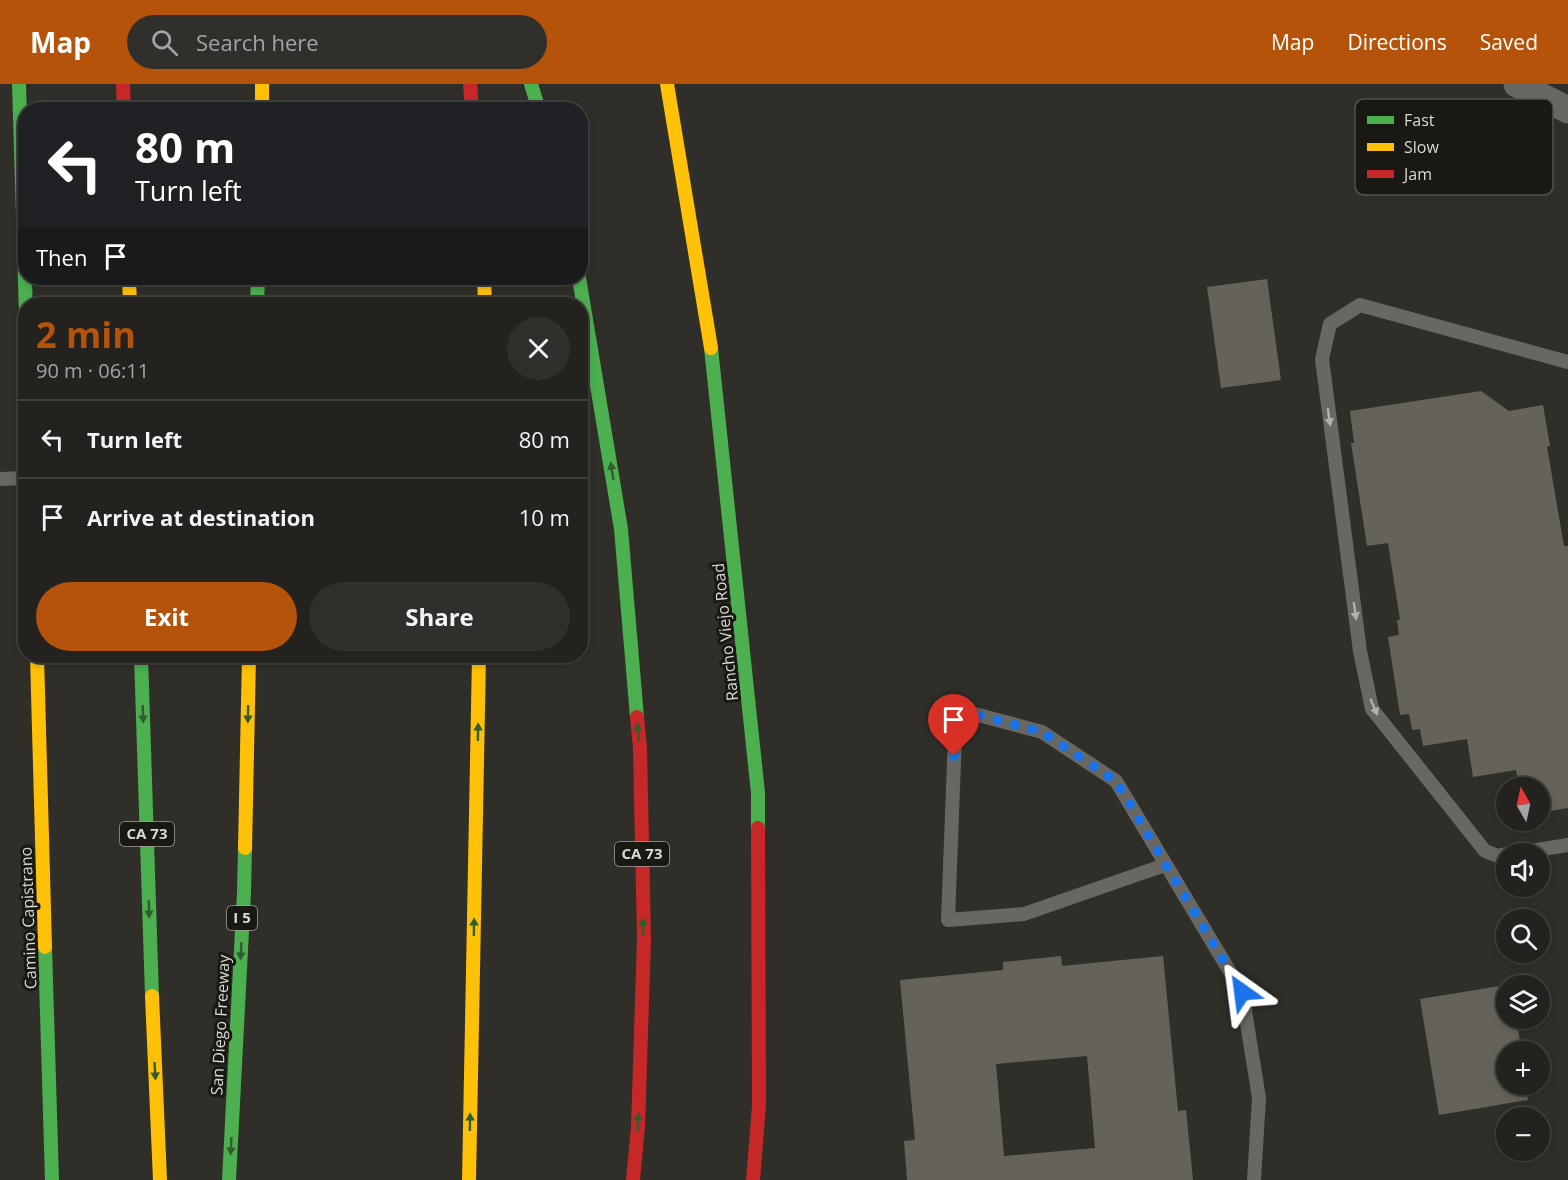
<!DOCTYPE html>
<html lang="en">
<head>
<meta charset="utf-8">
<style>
  body { margin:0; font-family:"Open Sans",sans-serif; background:#302f2b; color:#f1f3f6; height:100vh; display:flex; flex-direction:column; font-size:22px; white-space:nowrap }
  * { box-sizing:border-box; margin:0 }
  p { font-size:20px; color:#a3a4a4 }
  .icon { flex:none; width:33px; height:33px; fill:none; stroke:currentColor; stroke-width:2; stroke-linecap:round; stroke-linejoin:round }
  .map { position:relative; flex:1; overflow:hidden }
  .details { position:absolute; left:18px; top:213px; width:570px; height:366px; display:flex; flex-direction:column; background:#24221e; border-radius:24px; box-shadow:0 3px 9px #0003,0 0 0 2px #413f3c }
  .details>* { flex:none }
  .banner { position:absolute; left:18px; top:18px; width:570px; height:183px; border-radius:24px; box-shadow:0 3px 9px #0003,0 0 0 2px #413f3c; background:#202124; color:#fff; overflow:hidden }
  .needle { width:39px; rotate:351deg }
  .controls { position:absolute; left:1496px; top:693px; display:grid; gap:12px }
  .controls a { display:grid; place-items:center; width:54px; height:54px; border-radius:50%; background:#24221e; box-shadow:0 3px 9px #0003,0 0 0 2px #413f3c; font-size:30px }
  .pin { position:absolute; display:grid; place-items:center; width:51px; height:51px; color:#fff; margin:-62px -26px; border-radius:50% 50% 50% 0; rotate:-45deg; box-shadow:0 0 6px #0007 }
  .pin .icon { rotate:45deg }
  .me { position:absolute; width:66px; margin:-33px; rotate:329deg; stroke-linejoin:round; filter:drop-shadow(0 0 4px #0008) }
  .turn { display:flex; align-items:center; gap:21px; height:126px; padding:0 18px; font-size:27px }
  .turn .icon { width:78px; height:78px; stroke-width:2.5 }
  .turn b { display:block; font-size:42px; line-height:51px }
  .then { display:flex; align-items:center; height:57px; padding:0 18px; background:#0003; gap:12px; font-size:22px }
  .round { display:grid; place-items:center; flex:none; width:63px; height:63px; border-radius:32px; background:#302f2b }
  .overview { display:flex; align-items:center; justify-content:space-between; height:102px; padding:0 18px }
  h1 { font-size:36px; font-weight:700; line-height:45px; color:#b45309 }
  .button { display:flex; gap:12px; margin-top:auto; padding:12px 18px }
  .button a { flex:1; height:69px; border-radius:36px; background:#b45309; color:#fff; font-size:24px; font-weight:700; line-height:69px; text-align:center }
  .button a+a { background:#302f2b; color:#f1f3f6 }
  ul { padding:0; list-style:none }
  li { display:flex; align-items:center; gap:18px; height:78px; padding:0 18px; border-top:2px solid #413f3c }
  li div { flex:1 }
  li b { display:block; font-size:22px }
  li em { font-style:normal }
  header { display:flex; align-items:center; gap:36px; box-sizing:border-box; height:84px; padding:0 30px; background:#b45309; color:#fff }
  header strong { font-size:28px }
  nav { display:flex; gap:33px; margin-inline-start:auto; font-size:21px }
  .search { width:420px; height:54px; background:#302f2b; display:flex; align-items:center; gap:15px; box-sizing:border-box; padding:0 21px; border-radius:33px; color:#a3a4a4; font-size:22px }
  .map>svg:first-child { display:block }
  .building { fill:#656359; fill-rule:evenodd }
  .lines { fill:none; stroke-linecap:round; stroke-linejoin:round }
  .lane { stroke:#696761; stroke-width:14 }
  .street { stroke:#696761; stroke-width:27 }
  .fast { stroke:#4caf50; stroke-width:14 }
  .slow { stroke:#ffc107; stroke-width:14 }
  .jam { stroke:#c62828; stroke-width:14 }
  .oneway { fill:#b3b1aa }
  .oneway2 { fill:#305c2e }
  .route { stroke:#1a73e8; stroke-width:10; stroke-dasharray:0 18 }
  .labels { text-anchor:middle; stroke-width:6; stroke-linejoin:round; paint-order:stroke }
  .shield { fill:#191813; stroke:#a19f99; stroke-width:1.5 }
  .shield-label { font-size:15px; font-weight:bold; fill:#dbd9d2 }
  .street-label { font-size:16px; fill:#dbd9d2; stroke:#191813 }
  .key { fill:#191813; stroke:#53524c; stroke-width:1.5 }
  .key-label { font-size:16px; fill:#dbd9d2 }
</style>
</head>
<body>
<header>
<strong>Map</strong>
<div class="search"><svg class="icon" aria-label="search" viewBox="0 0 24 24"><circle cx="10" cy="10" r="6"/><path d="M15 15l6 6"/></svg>Search here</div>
<nav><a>Map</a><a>Directions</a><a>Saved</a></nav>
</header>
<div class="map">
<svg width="1568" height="1096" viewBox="0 0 1568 1096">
  <rect width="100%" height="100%" fill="#302e28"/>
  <path class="building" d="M1267 195 1281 296 1221 304 1207 203Z
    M1481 307 1509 327 1543 321 1550 362 1547 363 1564 462H1568V724L1539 729V704H1519L1516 686 1473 693 1467 655 1423 662 1420 645 1412 646 1409 630 1400 631 1388 553 1399 551 1397 536H1400L1388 459 1367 462 1351 359H1354L1350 327Z
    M1061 872 1062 882 1163 872 1178 1027 1186 1026 1193 1096H907L904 1057 915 1056 900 896 1003 886V878ZM1087 972 1095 1064 1004 1072 996 980Z
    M1506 901V934H1516L1522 968H1506V1000H1525L1528 1016 1439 1031 1420 915Z"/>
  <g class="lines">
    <path class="lane" d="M0 395 26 394
      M1506 770 1498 772 1485 767 1372 625 1360 567 1322 275 1330 240 1360 221 1568 278
      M1513 770 1568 761
      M1165 781 1024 830 948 836 956 625 1042 648 1116 697 1242 908 1259 1014 1254 1096"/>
    <path class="street" d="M1517 0 1568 26"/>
    <path class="fast" d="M19 0 26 230
      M531 0 539 26
      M579 194 621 445 637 633
      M257 220 258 194
      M711 264 758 709V744
      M141 572 152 912
      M45 863 52 1096
      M229 1096 244 808 245 764"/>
    <path class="slow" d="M262 0V26
      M667 0 711 264
      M129 194 130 220
      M484 194 485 220
      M37 572 45 863
      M245 764 249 572
      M152 912 160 1096
      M469 1096 479 572"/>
    <path class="jam" d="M123 0 124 26
      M470 0 472 26
      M633 1096 638 1043 644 855 640 664 637 633
      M753 1096 759 1021 758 744"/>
  </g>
  <defs><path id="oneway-solid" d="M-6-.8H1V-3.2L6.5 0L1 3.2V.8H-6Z" transform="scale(1.5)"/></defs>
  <g class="oneway">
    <use href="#oneway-solid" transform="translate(1329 333) rotate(82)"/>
    <use href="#oneway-solid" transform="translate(1355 527) rotate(82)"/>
    <use href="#oneway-solid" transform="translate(1374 623) rotate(66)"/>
  </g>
  <g class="oneway2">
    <use href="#oneway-solid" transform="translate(612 387) rotate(-99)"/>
    <use href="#oneway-solid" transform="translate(143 630) rotate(88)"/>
    <use href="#oneway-solid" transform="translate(248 630) rotate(91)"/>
    <use href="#oneway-solid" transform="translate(478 648) rotate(-89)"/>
    <use href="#oneway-solid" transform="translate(638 648) rotate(-95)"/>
    <use href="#oneway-solid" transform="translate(149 825) rotate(88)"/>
    <use href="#oneway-solid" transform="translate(474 843) rotate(-89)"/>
    <use href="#oneway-solid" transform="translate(643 843) rotate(-91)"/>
    <use href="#oneway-solid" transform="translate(241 867) rotate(93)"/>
    <use href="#oneway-solid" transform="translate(155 987) rotate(87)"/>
    <use href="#oneway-solid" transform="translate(470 1038) rotate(-89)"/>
    <use href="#oneway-solid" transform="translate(638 1038) rotate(-87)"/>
    <use href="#oneway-solid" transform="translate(231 1062) rotate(93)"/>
  </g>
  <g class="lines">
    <path class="route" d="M954 672 956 625 1042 648 1116 697 1242 908"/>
  </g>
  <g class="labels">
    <g class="shield">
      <rect x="120" y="738" width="54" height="24" rx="4.5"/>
      <rect x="615" y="758" width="54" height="24" rx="4.5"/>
      <rect x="227" y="822" width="30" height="24" rx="4.5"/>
    </g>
    <g class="shield-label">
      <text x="147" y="755">CA 73</text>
      <text x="642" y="775">CA 73</text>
      <text x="242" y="839">I 5</text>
    </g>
    <g class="street-label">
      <text transform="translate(725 548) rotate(-96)" y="6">Rancho Viejo Road</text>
      <text transform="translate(28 834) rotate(-92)" y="6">Camino Capistrano</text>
      <text transform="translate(220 941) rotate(-87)" y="6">San Diego Freeway</text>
    </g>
  </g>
  <rect x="1355" y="15" width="198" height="96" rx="9" class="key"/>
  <rect x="1367" y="32" width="27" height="8" fill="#4caf50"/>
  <rect x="1367" y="59" width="27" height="8" fill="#ffc107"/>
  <rect x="1367" y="86" width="27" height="8" fill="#c62828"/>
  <g class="key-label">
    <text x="1404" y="42">Fast</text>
    <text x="1404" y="69">Slow</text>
    <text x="1404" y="96">Jam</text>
  </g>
</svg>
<div class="controls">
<a><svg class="needle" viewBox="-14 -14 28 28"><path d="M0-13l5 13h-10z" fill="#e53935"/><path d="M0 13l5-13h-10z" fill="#a3a4a4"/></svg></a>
<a><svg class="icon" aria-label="sound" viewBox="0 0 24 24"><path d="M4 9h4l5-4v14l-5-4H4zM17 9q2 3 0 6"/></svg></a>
<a><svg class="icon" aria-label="search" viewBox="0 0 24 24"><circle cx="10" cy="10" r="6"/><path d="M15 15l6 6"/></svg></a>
<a><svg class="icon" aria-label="layers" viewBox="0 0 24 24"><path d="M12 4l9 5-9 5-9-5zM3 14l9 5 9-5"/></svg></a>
<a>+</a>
<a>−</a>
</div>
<div class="pin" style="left:954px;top:672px;background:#d93025"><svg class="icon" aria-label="arrive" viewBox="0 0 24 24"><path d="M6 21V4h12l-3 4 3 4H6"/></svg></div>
<svg class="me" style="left:1242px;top:908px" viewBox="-20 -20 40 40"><path d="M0-17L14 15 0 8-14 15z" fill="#1a73e8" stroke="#fff" stroke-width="4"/></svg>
<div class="banner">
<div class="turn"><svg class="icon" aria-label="left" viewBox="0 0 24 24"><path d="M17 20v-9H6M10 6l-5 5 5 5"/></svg><div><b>80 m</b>Turn left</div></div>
<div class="then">Then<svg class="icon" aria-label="arrive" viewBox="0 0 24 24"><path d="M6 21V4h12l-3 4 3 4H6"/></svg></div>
</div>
<section class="details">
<div class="overview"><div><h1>2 min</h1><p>90 m · 06:11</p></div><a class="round"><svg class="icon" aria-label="close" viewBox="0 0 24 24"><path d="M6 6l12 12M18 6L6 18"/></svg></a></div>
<ul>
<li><svg class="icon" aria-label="left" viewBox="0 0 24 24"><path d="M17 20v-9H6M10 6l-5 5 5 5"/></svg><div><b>Turn left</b></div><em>80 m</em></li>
<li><svg class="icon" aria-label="arrive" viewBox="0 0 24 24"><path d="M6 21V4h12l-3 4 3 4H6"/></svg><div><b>Arrive at destination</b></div><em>10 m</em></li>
</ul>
<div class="button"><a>Exit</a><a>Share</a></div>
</section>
</div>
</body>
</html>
